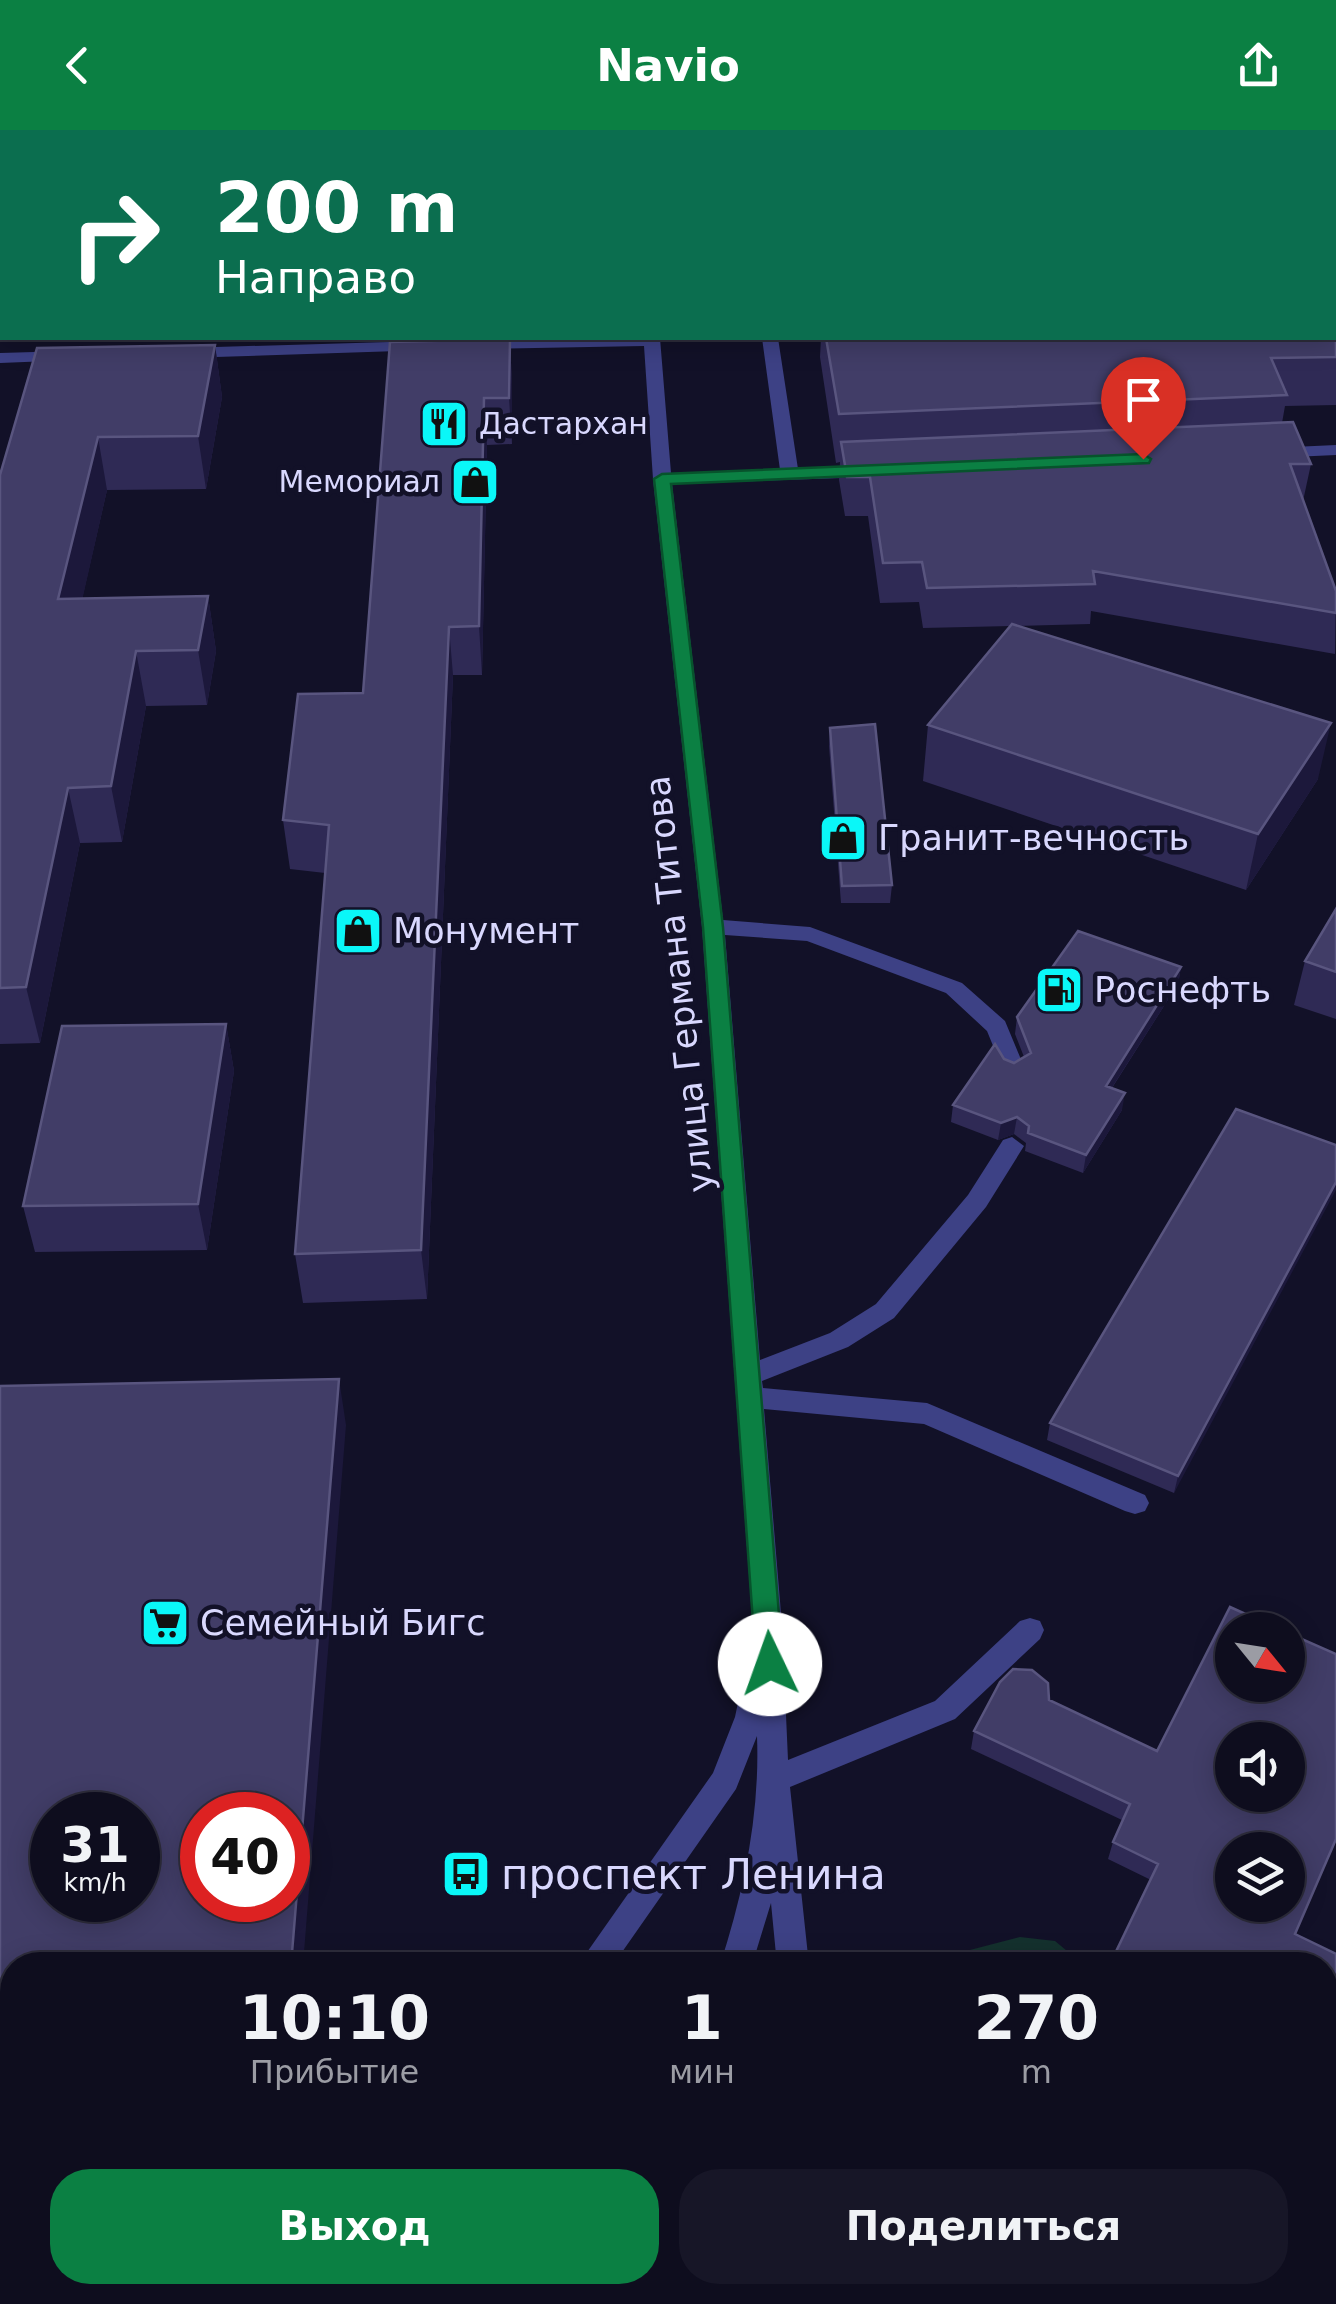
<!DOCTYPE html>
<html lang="ru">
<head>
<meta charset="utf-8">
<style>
  body { margin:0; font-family:"DejaVu Sans",sans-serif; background:#171627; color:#f1f3f6; height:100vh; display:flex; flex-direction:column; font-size:38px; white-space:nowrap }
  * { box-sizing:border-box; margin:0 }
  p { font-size:32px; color:#9b9ca4 }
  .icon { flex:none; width:55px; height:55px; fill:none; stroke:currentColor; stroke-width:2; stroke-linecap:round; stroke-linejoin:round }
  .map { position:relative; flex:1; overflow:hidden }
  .side { position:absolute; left:0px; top:1822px; width:1338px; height:352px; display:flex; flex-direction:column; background:#0e0d1e; border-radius:40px 40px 0 0; box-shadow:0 5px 25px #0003,0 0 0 2px #2e2d3c }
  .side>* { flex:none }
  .banner { position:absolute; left:0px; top:0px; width:1338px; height:210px; box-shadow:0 5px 25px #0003,0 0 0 2px #2e2d3c; background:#0b6e4f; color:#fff; overflow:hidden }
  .needle { width:65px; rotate:120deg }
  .buttons { position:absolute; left:1215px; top:1482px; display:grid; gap:20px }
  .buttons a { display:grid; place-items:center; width:90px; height:90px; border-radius:50%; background:#0e0d1e; box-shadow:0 5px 25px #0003,0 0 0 2px #2e2d3c; font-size:50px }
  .speed { position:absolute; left:30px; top:1662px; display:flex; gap:20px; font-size:50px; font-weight:700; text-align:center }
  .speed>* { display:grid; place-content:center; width:130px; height:130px; border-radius:50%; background:#0e0d1e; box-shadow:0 5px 25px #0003,0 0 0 2px #2e2d3c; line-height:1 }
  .speed small { font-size:25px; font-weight:400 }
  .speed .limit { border:15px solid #d22; background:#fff; color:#111 }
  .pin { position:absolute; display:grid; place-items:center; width:85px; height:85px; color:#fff; margin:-102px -42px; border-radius:50% 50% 50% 0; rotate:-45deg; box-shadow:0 0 10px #0007 }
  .pin .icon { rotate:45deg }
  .me { position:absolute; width:110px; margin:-55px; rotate:357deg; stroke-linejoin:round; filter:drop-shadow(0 0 8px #0008) }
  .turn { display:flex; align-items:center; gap:35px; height:210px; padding:0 50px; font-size:45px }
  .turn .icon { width:130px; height:130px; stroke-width:2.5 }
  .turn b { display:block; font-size:70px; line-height:85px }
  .eta { display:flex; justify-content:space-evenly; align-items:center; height:170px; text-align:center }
  .eta b { font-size:60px; font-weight:800; line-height:70px }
  .primary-button { display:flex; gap:20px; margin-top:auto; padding:20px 50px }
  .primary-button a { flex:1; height:115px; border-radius:40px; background:#0b8043; color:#fff; font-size:40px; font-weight:800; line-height:115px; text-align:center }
  .primary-button a+a { background:#171627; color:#f1f3f6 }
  header { display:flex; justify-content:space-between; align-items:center; height:130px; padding:0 50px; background:#0b8043; color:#fff; font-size:45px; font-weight:800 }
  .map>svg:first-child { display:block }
  .green { fill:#14312e }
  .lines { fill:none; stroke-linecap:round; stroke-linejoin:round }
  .minor { fill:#3d4185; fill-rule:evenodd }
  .wall { fill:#2f2a55 }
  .shaded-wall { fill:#1c183b }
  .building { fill:#413d67; stroke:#59557f; stroke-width:2.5; fill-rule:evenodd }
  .route { fill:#0b8043; stroke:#07532c; stroke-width:2.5 }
  .labels { text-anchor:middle; stroke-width:9; stroke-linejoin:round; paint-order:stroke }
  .far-poi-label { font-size:30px; fill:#d9d8fe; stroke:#121128; text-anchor:start }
  .poi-label { font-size:35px; fill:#d9d8fe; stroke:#121128; text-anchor:start }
  .street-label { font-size:35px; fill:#d9d8fe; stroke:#121128 }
  .near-poi-label { font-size:42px; fill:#d9d8fe; stroke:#121128; text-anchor:start }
</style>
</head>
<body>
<header><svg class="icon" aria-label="back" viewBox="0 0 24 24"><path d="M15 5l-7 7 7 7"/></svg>Navio<svg class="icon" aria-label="share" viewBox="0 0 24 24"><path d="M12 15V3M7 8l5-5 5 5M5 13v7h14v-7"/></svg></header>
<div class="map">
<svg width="1336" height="2174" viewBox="0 0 1336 2174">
  <rect width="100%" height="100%" fill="#121128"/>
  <path class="green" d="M1020 1807 1055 1811 1084 1835H933L943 1827Z
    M1336 1991V2174H937L936 2163 1325 2162V1992Z
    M641 2163H764L766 2174H635Z"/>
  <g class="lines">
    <path class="minor" d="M622 0H636V2H622Z
      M0 25 2 26V35H0Z
      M561 208H660L671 343 780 340 762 208H778L798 339 871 337 880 342 871 347 672 354 723 790 810 797 962 853 1005 891 1025 939 1013 947 1005 945 987 901 946 863 807 811 725 805 760 1230 830 1203 876 1174 968 1065 1003 1010 1012 1007 1024 1016 986 1077 894 1188 848 1217 762 1251 763 1258 927 1273 1145 1365 1149 1373 1145 1381 1135 1384 1125 1381 924 1294 764 1279 782 1495 788 1630 935 1571 1020 1491 1030 1488 1040 1491 1044 1500 1040 1509 955 1589 790 1657 809 1835H777L771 1773 752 1835H720C744 1761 760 1684 757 1606L736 1659 613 1835H578L713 1643 735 1587 745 1539 755 1528 702 797 653 349 644 216 478 219 470 214 478 209Z
      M423 211 429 212V220L183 228 174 223 183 218Z
      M68 221 74 222V230L0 233V223Z
      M1336 315V325L1271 328 1262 323 1271 318Z
      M342 2162H380L376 2174H337Z
      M538 2162H574L570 2174H533Z
      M821 2162H856L859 2174H823Z"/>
  </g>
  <path class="wall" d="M1336 70V275L1285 276 1282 293 1311 334 1303 371 1336 461 1335 524 1091 481 1090 494 1016 496 1318 649 1246 760 923 651 928 595 1011 496 923 498 919 472 880 473 868 386H845L839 350 840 332 836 333 820 227 821 208H1335Z
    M510 209 512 255V314L487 315 482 545H453L427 1169 303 1173 295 1124 325 743 290 739 283 690 363 563Z
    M215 215 222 267 206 359 107 360 82 469 208 466 216 521 207 575 146 576 122 712 80 713 40 913 0 914V345Z
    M830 598 892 755 890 773H841L829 616Z
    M1336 779V889L1294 875 1305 831Z
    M1181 837 1178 854 1112 958 1122 980 1083 1043 1025 1021 1026 1013 1014 1004 998 1010 951 992 953 975 1024 927 1015 904 1017 887Z
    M226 894 234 941 207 1120 35 1122 23 1076Z
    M1336 1015 1174 1363 1047 1310 1050 1293Z
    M0 1256 346 1295 12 1835V1924L0 1925Z
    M1336 1524V1711L1295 1804 1325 1835H1110L1151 1750 1108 1729 1113 1712 1122 1690 971 1619 974 1601 1049 1570 1157 1621Z"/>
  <path class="shaded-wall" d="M510 209 512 255V314L509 268Z
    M215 215 222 267 206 359 198 306Z
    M484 268 487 315 482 545 479 496Z
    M98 307 107 360 70 524 58 469Z
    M208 466 216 521 207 575 198 520Z
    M449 497 453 545 427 1169 421 1120Z
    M136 521 146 576 122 712 111 656Z
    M1331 593 1318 649 1246 760 1258 704Z
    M68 658 80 713 40 913 26 857Z
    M1181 837 1178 854 1102 973 1106 956Z
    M226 894 234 941 207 1120 198 1074Z
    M1125 963 1122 980 1083 1043 1086 1025Z
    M1017 987 1014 1004 998 1010 1001 993Z
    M1336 1052V1060L1174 1363 1178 1346Z
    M339 1249 346 1295 303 1835H291Z"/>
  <path class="building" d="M324 0H442V2H324Z
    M763 0H976V2H764Z
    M1335 70 1336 227 1271 228 1287 265 839 284 826 208H1335Z
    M510 209 509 268H484L479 496 449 497 421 1120 295 1124 329 695 283 690 298 564 363 563 390 212Z
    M215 215 198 306 98 307 58 469 208 466 198 520 136 521 111 656 68 658 26 857 0 858V345L37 218Z
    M1293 292 1311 334H1290L1336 461V483L1093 441 1095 454 927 458 922 432 883 433 870 347H847L841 312Z
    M1012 494 1331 593 1258 704 928 595Z
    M875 594 892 755 842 756 830 598Z
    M1336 779V842L1305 831Z
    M1078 801 1181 837 1106 956 1125 963 1086 1025 1028 1003 1029 996 1017 987 1001 993 953 975 995 914 1004 929 1014 933 1031 923 1017 887Z
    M226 894 198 1074 23 1076 62 896Z
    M1236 979 1336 1015V1052L1178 1346 1050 1293Z
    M339 1249 291 1835H12V1884L0 1885V1256ZM52 1685H138V1770H52ZM202 1685H288V1770H202Z
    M1230 1477 1281 1500H1232V1555H1288V1503L1336 1524V1709L1295 1804 1336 1824V1886L1325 1913V1835H1117L1111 1832 1158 1734 1113 1712 1130 1674 974 1601 1000 1552 1013 1539 1032 1540 1048 1553 1049 1570 1157 1621ZM1232 1610H1288V1665H1232ZM1232 1720H1288V1775H1232Z"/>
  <path class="route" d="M1143 324 1151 329 1149 333 671 354 723 797 783 1534 779 1541 770 1545 760 1541 756 1534 703 797 654 349 662 344Z"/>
  <defs>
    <g id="restaurant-square" transform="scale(2.5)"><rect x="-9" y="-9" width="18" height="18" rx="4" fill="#0af7f8" stroke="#121128"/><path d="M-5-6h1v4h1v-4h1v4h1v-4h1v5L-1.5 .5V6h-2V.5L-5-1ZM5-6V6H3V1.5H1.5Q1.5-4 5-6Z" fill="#111"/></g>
    <g id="shop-square" transform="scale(2.5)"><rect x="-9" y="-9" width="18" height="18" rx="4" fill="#0af7f8" stroke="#121128"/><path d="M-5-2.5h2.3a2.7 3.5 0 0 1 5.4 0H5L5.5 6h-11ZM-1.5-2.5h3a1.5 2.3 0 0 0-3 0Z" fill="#111"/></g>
    <g id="fuel-square" transform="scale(2.5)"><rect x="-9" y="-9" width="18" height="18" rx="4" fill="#0af7f8" stroke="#121128"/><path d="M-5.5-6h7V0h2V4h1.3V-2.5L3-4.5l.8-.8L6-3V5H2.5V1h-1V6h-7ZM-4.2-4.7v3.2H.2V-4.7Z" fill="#111"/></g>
    <g id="supermarket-square" transform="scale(2.5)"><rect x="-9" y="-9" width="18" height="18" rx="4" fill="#0af7f8" stroke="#121128"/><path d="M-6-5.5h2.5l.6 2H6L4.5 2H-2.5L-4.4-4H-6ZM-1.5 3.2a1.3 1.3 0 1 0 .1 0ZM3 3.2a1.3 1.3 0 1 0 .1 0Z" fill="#111"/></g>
    <g id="bus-square" transform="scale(2.5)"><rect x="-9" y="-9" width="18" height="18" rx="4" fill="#0af7f8" stroke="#121128"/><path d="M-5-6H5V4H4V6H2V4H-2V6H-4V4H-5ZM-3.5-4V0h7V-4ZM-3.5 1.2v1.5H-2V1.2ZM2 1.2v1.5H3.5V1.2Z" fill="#111"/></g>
  </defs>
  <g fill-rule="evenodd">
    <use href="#restaurant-square" x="444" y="294"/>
    <use href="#shop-square" x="475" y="352"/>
    <use href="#shop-square" x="843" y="708"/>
    <use href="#shop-square" x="358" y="801"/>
    <use href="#fuel-square" x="1059" y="860"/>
    <use href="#supermarket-square" x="165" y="1493"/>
    <use href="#bus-square" x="466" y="1744"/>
  </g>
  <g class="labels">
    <g class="far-poi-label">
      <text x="479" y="304">Дастархан</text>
      <text x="440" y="362" text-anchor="end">Мемориал</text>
    </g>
    <g class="poi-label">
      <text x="878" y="720">Гранит-вечность</text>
      <text x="393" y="813">Монумент</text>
      <text x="1094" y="872">Роснефть</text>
      <text x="200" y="1505">Семейный Бигс</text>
    </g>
    <g class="street-label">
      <text transform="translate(679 854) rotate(-96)" y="12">улица Германа Титова</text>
    </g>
    <g class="near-poi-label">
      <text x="501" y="1759">проспект Ленина</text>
    </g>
  </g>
</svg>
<div class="buttons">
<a><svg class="needle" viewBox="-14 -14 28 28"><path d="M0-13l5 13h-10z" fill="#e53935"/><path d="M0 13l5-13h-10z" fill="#9b9ca4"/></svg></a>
<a><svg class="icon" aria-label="sound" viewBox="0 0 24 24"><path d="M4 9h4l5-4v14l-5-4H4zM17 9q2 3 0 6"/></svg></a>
<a><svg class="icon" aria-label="layers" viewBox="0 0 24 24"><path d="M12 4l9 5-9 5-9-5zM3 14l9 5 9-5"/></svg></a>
</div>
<div class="speed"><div>31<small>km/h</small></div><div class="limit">40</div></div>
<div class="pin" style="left:1143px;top:329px;background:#d93025"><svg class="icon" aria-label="arrive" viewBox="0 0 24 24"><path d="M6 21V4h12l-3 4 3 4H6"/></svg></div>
<svg class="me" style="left:770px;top:1534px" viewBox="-20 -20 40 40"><circle r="19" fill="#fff"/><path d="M0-13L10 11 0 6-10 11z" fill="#0b8043"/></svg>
<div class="banner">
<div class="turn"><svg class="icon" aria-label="right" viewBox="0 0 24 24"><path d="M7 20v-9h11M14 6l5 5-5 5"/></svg><div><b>200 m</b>Направо</div></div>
</div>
<section class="side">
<div class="eta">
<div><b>10:10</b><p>Прибытие</p></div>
<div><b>1</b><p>мин</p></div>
<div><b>270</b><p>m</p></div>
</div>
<div class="primary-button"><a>Выход</a><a>Поделиться</a></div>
</section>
</div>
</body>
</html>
